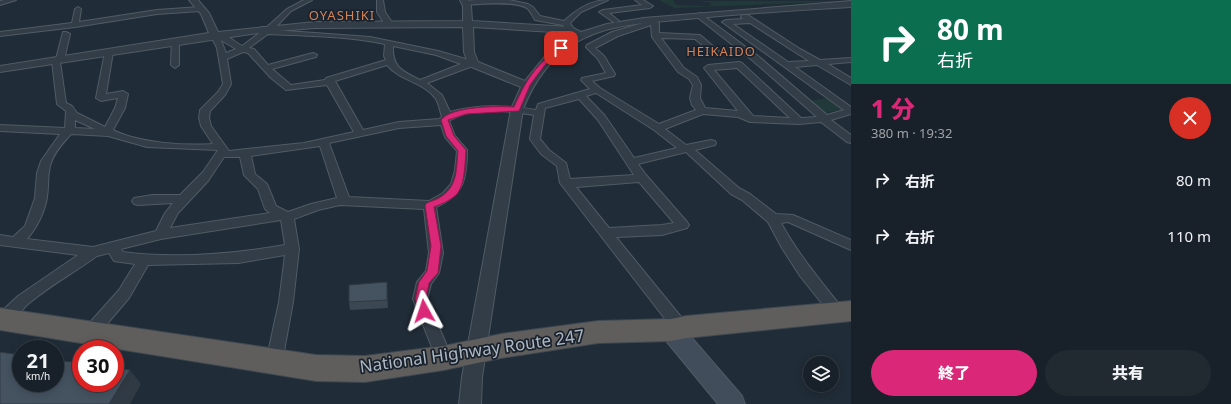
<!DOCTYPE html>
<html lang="ja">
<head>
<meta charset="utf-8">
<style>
  body { margin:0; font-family:"Noto Sans","Noto Sans JP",sans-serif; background:#212931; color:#f1f3f6; height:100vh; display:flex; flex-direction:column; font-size:15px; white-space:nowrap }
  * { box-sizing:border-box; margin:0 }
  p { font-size:13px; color:#9fa3a8 }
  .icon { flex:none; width:22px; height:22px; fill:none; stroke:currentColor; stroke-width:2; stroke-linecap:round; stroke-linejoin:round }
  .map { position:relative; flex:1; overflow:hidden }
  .sheet { display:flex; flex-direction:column; background:#182129; width:380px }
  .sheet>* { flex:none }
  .hud { background:#0b6e4f; color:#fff; overflow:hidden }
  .buttons { position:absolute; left:803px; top:356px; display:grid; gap:8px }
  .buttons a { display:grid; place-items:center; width:36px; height:36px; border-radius:50%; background:#182129; box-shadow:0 2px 10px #0003,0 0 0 1px #363e46; font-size:20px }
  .speed { position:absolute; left:12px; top:340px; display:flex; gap:8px; font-size:20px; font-weight:700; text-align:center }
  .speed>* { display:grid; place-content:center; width:52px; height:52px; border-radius:50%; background:#182129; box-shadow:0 2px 10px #0003,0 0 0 1px #363e46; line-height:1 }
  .speed small { font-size:10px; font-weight:400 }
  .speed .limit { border:6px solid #d22; background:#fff; color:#111 }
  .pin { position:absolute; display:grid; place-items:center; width:34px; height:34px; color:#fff; margin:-17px; border-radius:8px; box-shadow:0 2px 6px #0006 }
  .me { position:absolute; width:44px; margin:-22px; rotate:355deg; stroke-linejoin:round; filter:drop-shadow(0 0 3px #0008) }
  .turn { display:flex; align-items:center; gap:14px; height:84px; padding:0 20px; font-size:18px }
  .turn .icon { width:52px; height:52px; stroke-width:2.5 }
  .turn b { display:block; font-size:28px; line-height:34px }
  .round { display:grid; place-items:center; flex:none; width:42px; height:42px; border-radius:21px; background:#212931 }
  .head { display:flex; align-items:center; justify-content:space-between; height:68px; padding:0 20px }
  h1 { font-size:24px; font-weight:800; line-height:30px; color:#db2777 }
  .cta { display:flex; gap:8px; margin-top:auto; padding:8px 20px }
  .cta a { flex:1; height:46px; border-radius:24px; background:#db2777; color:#fff; font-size:16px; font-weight:800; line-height:46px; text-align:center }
  .cta a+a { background:#212931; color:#f1f3f6 }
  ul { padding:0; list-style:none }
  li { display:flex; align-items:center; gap:12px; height:56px; padding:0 20px }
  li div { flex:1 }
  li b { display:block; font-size:15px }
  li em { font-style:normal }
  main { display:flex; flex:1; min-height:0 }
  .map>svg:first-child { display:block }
  .green { fill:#223939 }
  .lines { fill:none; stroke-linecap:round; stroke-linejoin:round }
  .minor-casing { stroke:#515b65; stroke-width:2 }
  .tertiary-casing { stroke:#515b65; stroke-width:2 }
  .secondary-casing { stroke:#515b65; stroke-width:2 }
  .trunk-casing { stroke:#3e4852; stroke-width:2 }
  .minor { fill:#333d47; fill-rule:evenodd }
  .tertiary { fill:#333d47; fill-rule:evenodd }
  .secondary { fill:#414d5a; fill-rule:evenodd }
  .trunk { fill:#605e5c; fill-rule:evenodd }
  .wall { fill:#3b4753 }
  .shaded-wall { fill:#303a44 }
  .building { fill:#455361; stroke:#303a44 }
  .route { fill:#db2777; stroke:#8e194d }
  .labels { text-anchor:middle; stroke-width:3.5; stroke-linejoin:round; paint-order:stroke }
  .far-quarter-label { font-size:13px; letter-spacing:1px; fill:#d38259; stroke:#19222c }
  .near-street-label { font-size:17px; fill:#adb8c4; stroke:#19222c }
</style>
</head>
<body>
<main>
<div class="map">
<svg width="851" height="404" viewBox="0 0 851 404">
  <rect width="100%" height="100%" fill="#202c37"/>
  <path class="green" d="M659 0H674L673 1 677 5 710 6 711 3 699 1H851L674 8Z
    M829 98 842 107V109L823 114 808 101Z"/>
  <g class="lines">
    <g class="minor-casing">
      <path id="minor" d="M4 0H16L0 5V1Z
        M304 0H312L291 11 273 30 370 37 438 51 476 62 477 64 476 66 470 67 427 83 442 95 450 112C478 104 507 105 536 110L538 104 590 89 581 80 582 78 606 73 598 59 586 47 587 45 612 32 653 20 659 23V33L700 35 720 52 716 54H713L695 39 661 38 684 68 697 77 701 85 700 98 705 108 738 111 704 68 708 65 739 62 742 63 801 118 817 117 752 60 697 17 696 15 700 13 758 56 827 115 844 110 722 22 726 20 743 19 741 17 742 15H748L800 49 820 60 851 58V62L828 64 851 78V85L817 65 795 67 851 107V114L831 120 851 135V143L847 142 821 122 799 124 750 122 738 117 703 114 665 129 686 145 711 140 715 141 716 143 715 145 695 150 739 188 750 194 776 214 793 215 851 240V250L788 222 781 223C798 254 820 280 842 308L844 312 842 316 837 318 832 316 800 276 782 248 768 222 742 200 731 194 686 152 638 164 646 175 687 222 689 225 687 228 662 235 616 237 686 323 689 328 686 333 681 335 676 333 560 183 557 166 541 154 530 139 534 115C509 111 472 106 449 121L455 136 467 150C467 179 464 194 436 207L443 253 439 273 431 284 427 299 452 358 450 363 444 365 438 363 413 299 417 282 426 271 429 253 424 209 340 205 318 210 294 219 299 249 293 302 282 362 280 367 274 369 268 367 266 362 279 302 285 255 238 263 148 265 129 298 95 338 90 340 85 338 82 333 85 328 119 290 135 264 114 261 109 253 97 256C75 272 49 286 28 304 21 310 10 329 0 325V313L18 296 78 255 0 245V235L13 237 25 226 35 198 37 173 41 161 60 134 0 131V125L65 128 66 111 57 104 52 61 56 59 63 32H66L70 34 64 60 60 62 66 103 72 106 77 113 105 127 115 108 118 98 101 101 96 98 105 52 109 50 113 52 106 94 123 91 128 94 125 108 113 130C138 143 185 146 213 144L201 126 199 118 200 110 218 92 223 84 217 48 211 36C221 29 233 41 242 46L262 31V27H267L287 9ZM750 23 809 61 788 62 733 24ZM651 25 652 37 678 72 689 79 693 85 690 98 692 105 696 110 659 124 600 88 592 81 614 76 615 74 604 56 595 48 618 36ZM268 34C307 36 347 36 385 44L384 56 386 60 326 78 325 80 291 85 272 69 316 57 317 55 313 53 268 65 254 49 249 48ZM221 40 236 49 226 53ZM393 46 436 55 461 64 420 80C403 71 392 68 393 46ZM243 52 248 53 271 78 286 90 327 85 354 132 304 143 229 151 211 126 209 118 210 111 225 95 231 84 227 59ZM387 65C400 81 424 82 436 99 439 104 440 111 442 117L439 119 399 122 363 130 335 81ZM737 68 790 118 753 116 714 70ZM596 93 654 130 677 148 634 158 605 116 586 96ZM579 99 598 120 634 175 570 179 566 163 549 150 540 139 545 108ZM75 120 95 129 75 128ZM441 125 445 137 457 151 455 170 451 184 443 193 429 201 349 197 329 143 399 128ZM71 134 108 136 147 147 218 150 203 172 180 195H153L134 198 132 201 134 204 138 205 173 203 165 213 156 231 93 247 27 239C37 228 45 211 47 197 49 185 47 174 51 163 54 152 64 142 71 134ZM320 146 337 198 311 204 288 212 276 206 267 184 255 174 251 156ZM224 157H240L244 175 258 189 265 209 270 213 170 228 178 213 208 181ZM639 182 674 223 662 225 609 228 576 187ZM281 220 285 245C232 254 176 259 123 252L121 249 161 239Z
        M377 0H383L385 12 393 24 392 26H386L377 12Z
        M476 0H509L528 4 533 7 540 16 564 21C577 9 591 0 608 0L581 12 570 23 574 29 570 31H567L563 25 535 20C533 17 531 12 528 9 517 0 479 4 465 5L462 3 465 1Z
        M635 0H643L653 6 650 8 609 13 619 21 615 23 599 12 603 10 642 5Z
        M78 7 81 9 79 22 157 10 200 7 203 9 200 11 157 14 75 27 0 36V32L72 23 75 9Z
        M172 40H175L179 42V65L175 68 171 65Z"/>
    </g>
    <g class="tertiary-casing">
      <path id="tertiary" d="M189 0H198L209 13 218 32 315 22 463 21V6L460 0H468L471 6 472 21 571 27 581 32 607 24 644 18 851 1V7C796 10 741 14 687 19 649 23 608 23 575 43 549 59 534 82 523 109L482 377 481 404H459L462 377 511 109 521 87 469 66 464 52 463 27 315 28 265 32 0 72V66L209 33 201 14ZM473 27 569 33 574 36 547 54 525 81 478 62 474 52Z"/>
    </g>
    <g class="secondary-casing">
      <path id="secondary" d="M671 321 679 323 742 396 745 404H718L663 337 660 330 663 323Z"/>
    </g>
    <g class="trunk-casing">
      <path id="trunk" d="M851 301V321L686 338 671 341 598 343 501 358 444 370 365 382 316 381 0 330V308L316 355 365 356 444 346 501 334 598 321 671 319 686 316Z"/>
    </g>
    <use href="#minor" class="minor"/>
    <use href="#tertiary" class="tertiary"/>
    <use href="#secondary" class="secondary"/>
    <use href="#trunk" class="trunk"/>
  </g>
  <path class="wall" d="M387 290 388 308 350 310 349 302Z"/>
  <path class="shaded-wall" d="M130 370 141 384 130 404H109Z"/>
  <path class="building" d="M387 282V300L349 302V285Z
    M0 352 21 355V383H55V360L81 363V383H115V368L130 370 109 404H0Z"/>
  <path class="route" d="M559 47 564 48 544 66 530 85 519 111 466 114 448 120 454 136 466 150C465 163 465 184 457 194 451 200 442 204 434 207L441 246 438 273 429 283 426 299 430 311 428 314 424 315 420 314 415 299 419 282 427 271 431 246 425 205C428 201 434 201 439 198 458 187 456 170 458 151L446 136 441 120C452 106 497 106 514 107 527 78 535 67 559 47Z"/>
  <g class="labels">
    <g class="far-quarter-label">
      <text x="342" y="20">OYASHIKI</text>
      <text x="721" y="56">HEIKAIDO</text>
    </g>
    <g class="near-street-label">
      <text transform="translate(472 351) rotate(-8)" y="6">National Highway Route 247</text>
    </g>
  </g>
</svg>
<div class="buttons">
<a><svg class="icon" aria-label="layers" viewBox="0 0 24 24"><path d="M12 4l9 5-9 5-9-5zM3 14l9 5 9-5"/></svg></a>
</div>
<div class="speed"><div>21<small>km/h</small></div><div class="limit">30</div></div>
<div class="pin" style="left:561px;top:48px;background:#d93025"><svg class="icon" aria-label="arrive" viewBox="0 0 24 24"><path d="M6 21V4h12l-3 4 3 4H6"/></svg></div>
<svg class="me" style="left:424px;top:311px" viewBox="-20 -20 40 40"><path d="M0-17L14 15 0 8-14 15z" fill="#db2777" stroke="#fff" stroke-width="4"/></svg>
</div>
<section class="sheet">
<div class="hud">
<div class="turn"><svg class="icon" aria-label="right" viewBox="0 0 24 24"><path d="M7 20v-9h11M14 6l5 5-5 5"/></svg><div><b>80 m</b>右折</div></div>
</div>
<div class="head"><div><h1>1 分</h1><p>380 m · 19:32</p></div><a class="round" style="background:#d93025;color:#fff"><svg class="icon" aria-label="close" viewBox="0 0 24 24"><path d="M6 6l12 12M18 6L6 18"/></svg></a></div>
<ul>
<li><svg class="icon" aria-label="right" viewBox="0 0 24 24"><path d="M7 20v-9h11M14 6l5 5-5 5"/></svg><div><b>右折</b></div><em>80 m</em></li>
<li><svg class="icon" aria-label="right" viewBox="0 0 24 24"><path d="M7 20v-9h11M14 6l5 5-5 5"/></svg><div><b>右折</b></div><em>110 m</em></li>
</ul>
<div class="cta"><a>終了</a><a>共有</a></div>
</section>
</main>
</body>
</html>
